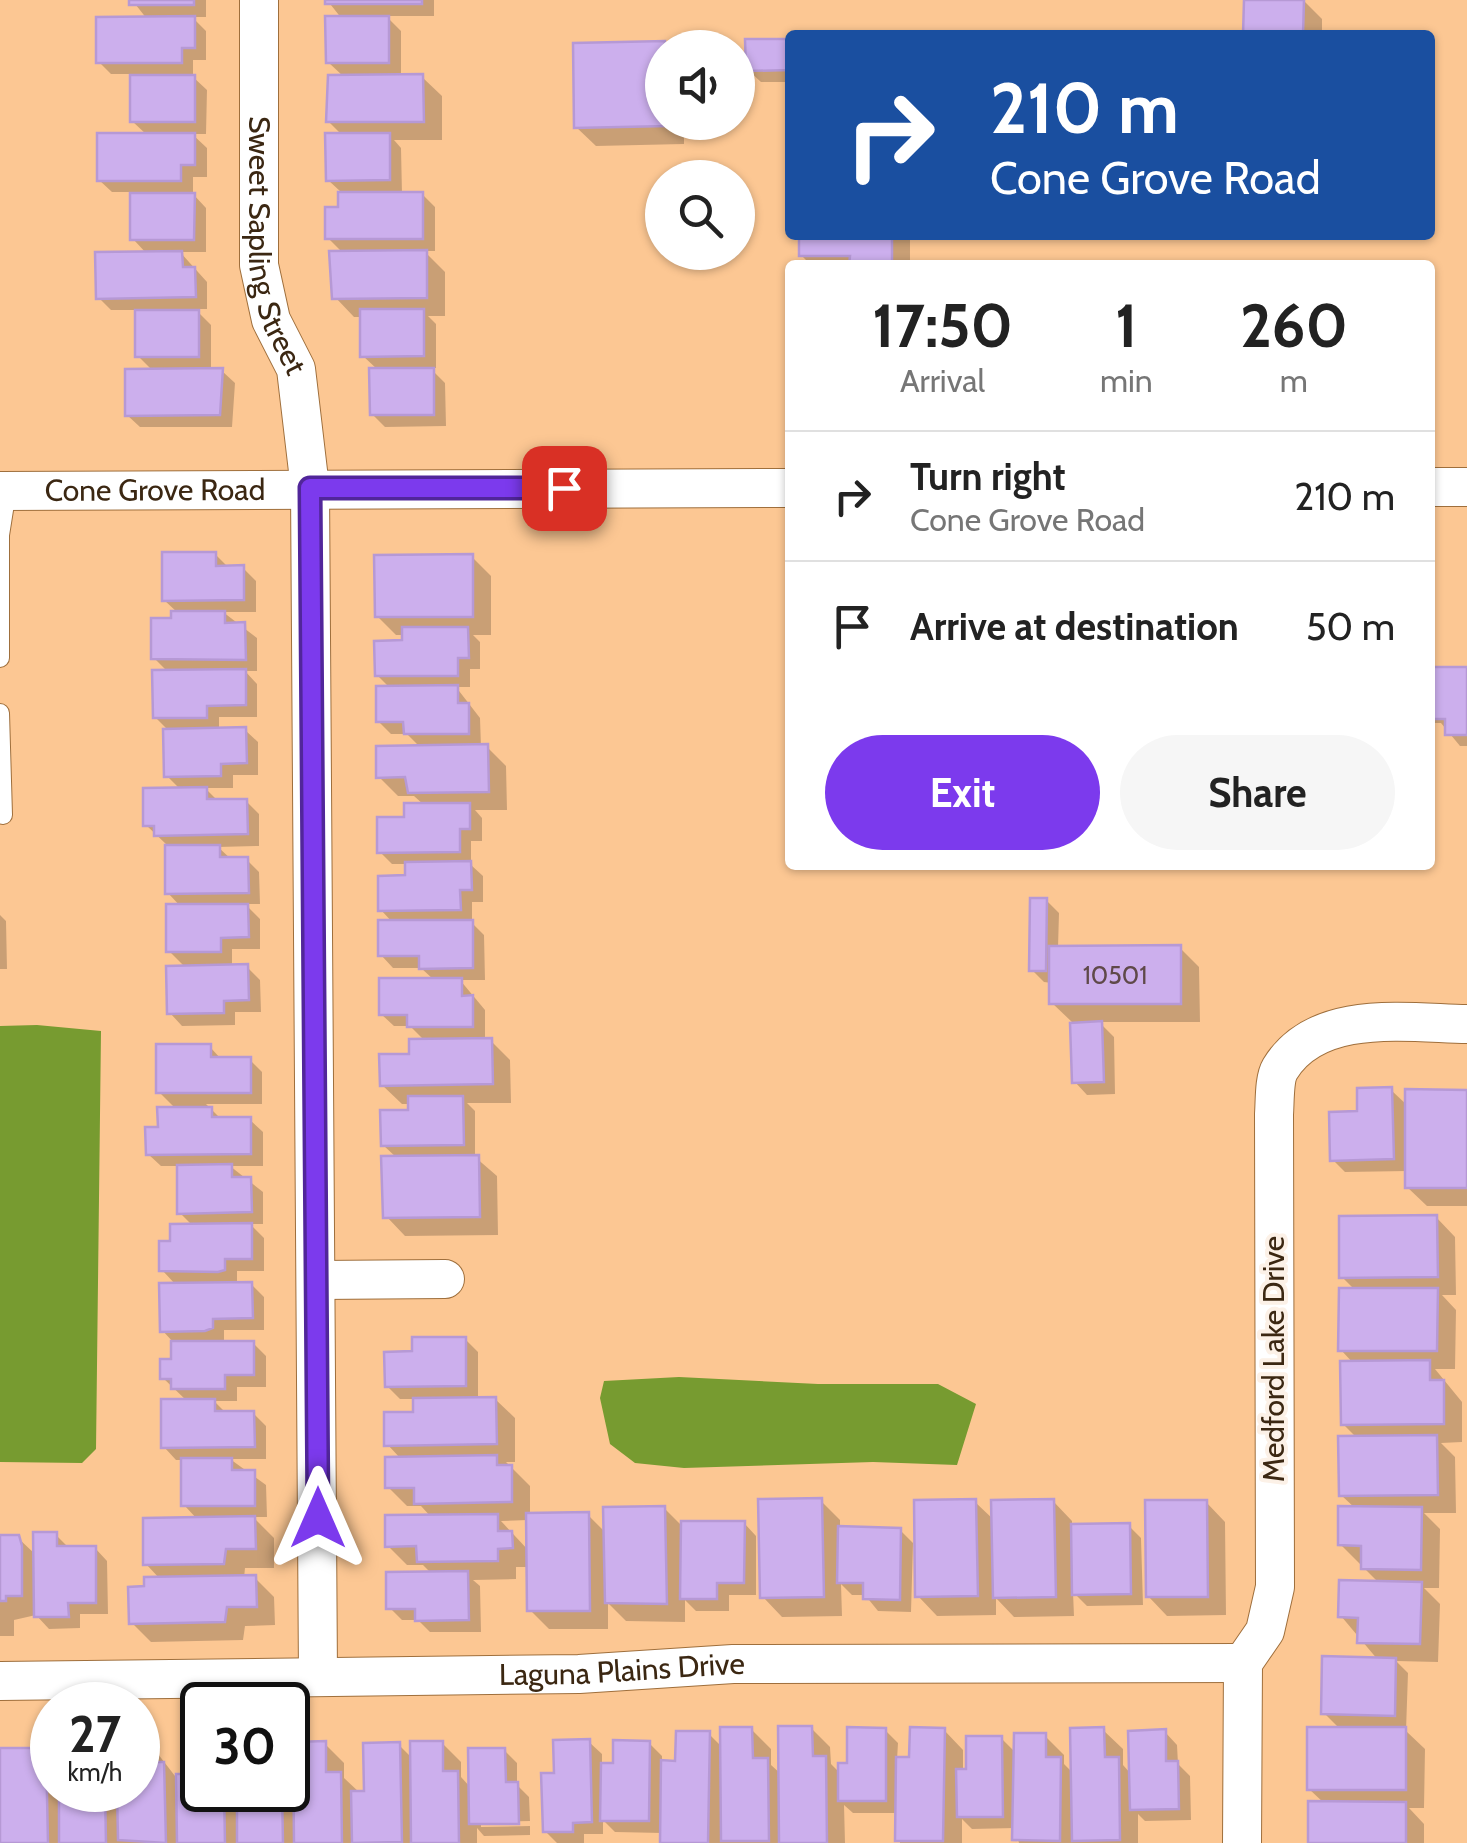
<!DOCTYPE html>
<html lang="en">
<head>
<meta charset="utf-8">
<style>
  body { margin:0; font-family:Cabin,sans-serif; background:#f6f6f6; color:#222; height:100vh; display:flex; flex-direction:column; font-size:38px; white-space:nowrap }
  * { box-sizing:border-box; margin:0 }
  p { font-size:32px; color:#767676 }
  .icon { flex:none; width:55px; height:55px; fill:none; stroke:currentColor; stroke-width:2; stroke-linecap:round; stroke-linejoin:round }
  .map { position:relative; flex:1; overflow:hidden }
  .details { position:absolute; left:785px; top:260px; width:650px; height:610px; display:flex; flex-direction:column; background:#fff; border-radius:10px; box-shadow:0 2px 8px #0004 }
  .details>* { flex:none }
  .top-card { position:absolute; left:785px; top:30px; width:650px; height:210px; border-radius:10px; box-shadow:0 2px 8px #0004; background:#1a4fa0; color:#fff; overflow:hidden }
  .fabs { position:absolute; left:645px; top:30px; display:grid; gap:20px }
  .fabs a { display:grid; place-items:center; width:110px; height:110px; border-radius:50%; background:#fff; box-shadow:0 2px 8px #0004; font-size:50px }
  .speed { position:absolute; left:30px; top:1682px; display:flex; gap:20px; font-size:50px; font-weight:700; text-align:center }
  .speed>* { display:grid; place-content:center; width:130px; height:130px; border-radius:50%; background:#fff; box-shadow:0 2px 8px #0004; line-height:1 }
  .speed small { font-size:25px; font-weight:400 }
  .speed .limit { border:5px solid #111; border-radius:15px; background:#fff; color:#111 }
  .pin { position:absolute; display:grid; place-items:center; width:85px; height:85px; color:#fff; margin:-42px; border-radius:20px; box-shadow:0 5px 15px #0006 }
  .me { position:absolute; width:110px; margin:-55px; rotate:0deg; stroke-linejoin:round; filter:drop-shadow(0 0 8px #0008) }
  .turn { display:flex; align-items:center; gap:35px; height:210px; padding:0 40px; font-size:45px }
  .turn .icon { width:130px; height:130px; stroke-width:2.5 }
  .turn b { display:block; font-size:70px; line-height:85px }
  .eta { display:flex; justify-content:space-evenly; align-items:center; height:170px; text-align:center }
  .eta b { font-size:60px; font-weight:700; line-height:70px }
  .button { display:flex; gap:20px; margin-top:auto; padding:20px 40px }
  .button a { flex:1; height:115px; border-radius:60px; background:#7c3aed; color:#fff; font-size:40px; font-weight:700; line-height:115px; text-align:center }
  .button a+a { background:#f6f6f6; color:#222 }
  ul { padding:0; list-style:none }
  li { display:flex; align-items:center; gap:30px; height:130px; padding:0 40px; border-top:2px solid #e0e0e0 }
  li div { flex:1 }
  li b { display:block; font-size:38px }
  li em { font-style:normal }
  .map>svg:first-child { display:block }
  .water { fill:#779b30 }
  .shadow { fill:#0003; fill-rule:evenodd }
  .building { fill:#ccafed; stroke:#b699d5; stroke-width:2.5 }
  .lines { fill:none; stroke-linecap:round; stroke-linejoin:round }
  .lane-casing { stroke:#9f6f3c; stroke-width:20 }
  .street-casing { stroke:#9f6f3c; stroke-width:40 }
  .lane { stroke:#fff; stroke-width:18 }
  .street { stroke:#fff; stroke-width:38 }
  .route-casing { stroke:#51269a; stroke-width:25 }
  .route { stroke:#7c3aed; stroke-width:18 }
  .labels { text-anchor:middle; stroke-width:8; stroke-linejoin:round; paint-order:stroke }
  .number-label { font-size:25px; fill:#5f4949 }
  .street-label { font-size:30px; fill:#3b2712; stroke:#fcf1e7 }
</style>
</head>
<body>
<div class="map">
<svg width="1467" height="1843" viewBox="0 0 1467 1843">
  <rect width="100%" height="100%" fill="#fcc793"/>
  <path class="water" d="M37 1025 101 1031 96 1449 82 1463 0 1462V1026Z
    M679 1377 818 1384H938L976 1404 957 1465 873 1462 684 1468 635 1463 610 1444 600 1398 604 1381Z"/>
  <path class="shadow" d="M132 0H206V17H192L206 31V60H193V77L207 90 206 134H192L207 148V177H193V194L206 208V252H180L207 282V309H195L211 325V371H222L235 383 232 427H140L127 415 154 372 138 356V310H111L99 298 147 254 133 239V192H112L99 180 148 136 132 121 133 74H111L99 62 147 19Z
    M327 0H434V16H386L401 31V77H422L442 96V140H394L401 148 402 194H422L435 207V251H424L445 272V316H428L436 324V368H430L445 383 446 426 385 427 372 414 378 370 363 356V317H354L335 297 343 253 328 238 341 210V192L328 180 343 136 328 121 344 77 328 62 342 19Z
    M1246 0H1303L1322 19V35H1246Z
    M790 41V82H761L748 70Z
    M664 43 669 48H662V122H684V144L596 146 576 127Z
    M802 235H910V265H811L801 255Z
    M215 554 228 567 243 568 256 581V612H223L257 638V671H245L257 684V717H219V730H245L258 742V775H233V788H205L218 801H246L259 814V846L218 847 232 860H247L259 872 260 904H245L260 919V949H232V967H247L260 980 261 1012H235V1025L182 1026 170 1013 186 968 169 951 181 907 168 893 167 845 146 825 181 790 167 776 166 728 155 717 168 672 154 658 178 613 164 600Z
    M472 557 491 576V635H473L480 642V669H470V687H456L480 718 481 747H487L506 766 507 810H475L482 818V841H471V865L483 876V902H472V923L484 935 485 980H460L485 1010V1041H491L510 1060 511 1103H467L475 1111V1157L497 1176 498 1235 405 1236 386 1216 397 1158 383 1145 410 1112V1104H402L382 1085 425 1041 410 1026H394L381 1014 434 980 421 968H393L381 955 393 923 381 910 408 878V864H392L380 852 424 805 414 796H398L379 777 421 748 407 734H391L378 721 390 688 377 675 405 642V635H396L377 616Z
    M1430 670H1467V746H1460L1441 723H1430Z
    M1046 900 1059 913 1058 948H1180L1199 967 1200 1022H1099L1114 1037 1115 1094 1087 1095 1075 1082 1073 1023 1052 1003V983L1044 982 1032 970Z
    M0 915 6 921 7 969H0Z
    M210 1047 222 1060H250L262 1072V1104H206L222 1120H250L263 1132V1166H230L263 1192V1224H250L264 1238V1271H237V1285L251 1284 264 1297V1330H224V1343H253L266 1356V1387H237V1401H214L227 1414 253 1413 266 1426V1459H230L266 1485 267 1517H253L274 1538V1568H245L244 1578H255L274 1597 275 1625 245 1626 243 1640 151 1642 132 1623 146 1589 160 1579 146 1564 198 1520 184 1505 183 1460H176L164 1447 187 1401 163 1378 173 1361V1342L162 1330 176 1285 162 1270 172 1244 193 1226 180 1213V1166H161L148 1154 176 1109 159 1092Z
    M1391 1090 1408 1106 1467 1093V1206H1427L1407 1187 1408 1171 1345 1172 1332 1159 1359 1114Z
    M1436 1217 1455 1237 1456 1295H1442L1456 1310 1455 1369H1435L1462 1402V1442L1441 1443 1455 1457 1456 1513H1424L1440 1529 1439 1588H1424L1440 1604 1438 1662 1396 1661 1408 1673 1406 1731 1425 1749 1424 1808H1409L1424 1824V1843H1310L1325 1804 1309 1789 1340 1729 1324 1713 1378 1660 1341 1616 1379 1583 1340 1544 1356 1509 1341 1495 1358 1439 1343 1424 1354 1364 1341 1350 1355 1290 1342 1277Z
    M465 1339 478 1352V1399H495L515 1418V1462H506L530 1486V1516L588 1515 606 1533 664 1508 684 1528 744 1523 756 1536V1595H729V1611H696L685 1600V1622L626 1621 608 1603V1629H549L530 1610 529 1567H516V1579L473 1580 480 1586 481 1632H430L418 1620H402L389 1607 432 1574 423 1565H407L388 1546 431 1517 421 1506H407L388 1487 401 1459 387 1444 416 1414 415 1399H400L387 1386 414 1354ZM528 1520 529 1551 501 1521Z
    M821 1501 840 1520V1529L900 1530 913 1543 911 1612 878 1611 865 1595H852L841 1584 842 1616 782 1617 763 1597Z
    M1053 1501 1072 1521V1527L1129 1526 1141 1538 1143 1605 1087 1606 1073 1592 1074 1616 1014 1617 996 1598V1615L937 1616 918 1596 975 1502 994 1520Z
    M1206 1502 1225 1522 1226 1615 1167 1616 1148 1596Z
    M56 1535 70 1549 95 1548 107 1561 108 1614H80V1628L49 1629 36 1615 14 1620V1636H0V1537L18 1538 36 1555Z
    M811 1728 830 1747 831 1764 841 1774 885 1730 898 1743 897 1760H912L944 1730 963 1750V1771H969L1001 1738 1016 1753 1045 1736 1064 1755V1764L1073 1773 1103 1730 1123 1749V1765L1131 1774 1165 1732 1177 1745 1178 1764 1190 1776 1191 1820 1145 1821 1138 1814V1843H1019L1015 1828 972 1829 962 1819V1843H900L898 1813H853L844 1805 845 1843H662V1833L615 1832 603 1820V1834H584V1843H557L545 1831 557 1776 589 1742 602 1754V1766H615L649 1743 662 1756V1763H678L709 1734 722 1747 751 1729 771 1749V1765L781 1774Z
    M442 1743 461 1762V1777L471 1788 504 1750 517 1763V1785L529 1797 530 1821 481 1822V1827L530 1826V1835L484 1836 477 1828V1843H0V1750H45L52 1757V1790L120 1793 138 1790V1746L151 1745 175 1776H193V1746H202V1790H288V1752L296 1760 325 1744 344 1763V1778L360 1793H366L399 1745 412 1758Z"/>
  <path class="building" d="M129 0H194V5H129Z
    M325 0H422V4H325Z
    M1244 0H1304L1303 35H1243Z
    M195 16V48H182V63H96V17Z
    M325 16H389V63H326Z
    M745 39H790V70L746 71Z
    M665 41 662 122 666 126 574 128 573 43Z
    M423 74 424 122H326L328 75Z
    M130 75H195V122H130Z
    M97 133H195V165H181V181H97Z
    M325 133H390V180L326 181Z
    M338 192H423V239H325V207H338Z
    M130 193H195L194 240H130Z
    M799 235H892V265H849L850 256H799Z
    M427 250V298L332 299 329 251Z
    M182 251 183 267H195L196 297 96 299 95 252Z
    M360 309H424V356L360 357Z
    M135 310H199V357H135Z
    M223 368 220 415 125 416V369Z
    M369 368H434V415H370Z
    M162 552H216V566L244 565V600L162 601Z
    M473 554V617H375L374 555Z
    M171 611H225V623L245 622 246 660 151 659V618H171Z
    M402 627H468L469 658H458V676H375L374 641 402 640Z
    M1430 667H1467V735H1445V719H1433Z
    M246 669V705L207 706V718H153L152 670Z
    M458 685V703H469V734H404L403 722H376V686Z
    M246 727 247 763 221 764V776L164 777 163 729Z
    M488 744 489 792 408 793 405 777 376 778V746Z
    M207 787V799H247L248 834 154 836V826H143V788Z
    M404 803H470V829H460V852L377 853V817H404Z
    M165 845H220V857H248L249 893 165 894Z
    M471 861 472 890H460L461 910 378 911V876L405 875V862Z
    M1030 898H1047L1046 971H1029Z
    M166 904H248L249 937 221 938V952H166Z
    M378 920H473V968L419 969V956H378Z
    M1181 945V1004H1049V946Z
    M248 964 249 1000 224 1001V1013L167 1014 166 966Z
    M379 978H462V996L473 995V1027H407V1015H379Z
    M1102 1021 1104 1082 1072 1083 1070 1023Z
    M492 1038 493 1084 380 1086 379 1054H409V1039Z
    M156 1044H211V1057H251V1093H156Z
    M1392 1087 1394 1159 1330 1161 1329 1112 1357 1111V1088Z
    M1405 1089 1467 1090V1188H1405Z
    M408 1096H463L464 1145 381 1146 380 1110H408Z
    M157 1107H212V1117H251V1154L146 1155 145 1127H158Z
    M479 1155 480 1217 383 1218 381 1156Z
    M232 1164V1177H251L252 1212 177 1214V1165Z
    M1437 1215 1438 1277 1339 1278V1216Z
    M252 1223V1259H225V1270L218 1272 159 1271V1241H170V1224Z
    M252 1282 253 1318 213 1319V1328L205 1331 160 1332 159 1283Z
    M1339 1288H1438L1437 1351H1338Z
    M412 1337H466V1386L385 1387 384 1352 412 1351Z
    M171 1341H254V1375H225V1389H171V1379H160V1359H171Z
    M1430 1360V1380H1444V1424L1341 1425 1340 1361Z
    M496 1397 497 1444 384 1446V1412H413V1398Z
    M161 1399H215V1411H254L255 1447 161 1448Z
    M1437 1435 1438 1495 1339 1496 1338 1436Z
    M497 1455V1465H512V1502L414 1504V1488H385V1457Z
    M181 1458H232V1470H255V1506H181Z
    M822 1498 824 1597 760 1598 758 1499Z
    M976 1499 978 1596 915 1597 914 1500Z
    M1054 1499 1056 1597 993 1598 991 1500Z
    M1145 1500H1207L1208 1597H1146Z
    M665 1506 667 1604 605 1603 603 1507Z
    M1338 1506 1422 1507 1421 1570 1361 1569V1546L1338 1545Z
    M589 1512 590 1611H527L526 1513Z
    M498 1514V1531H512L513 1548 498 1549V1561L417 1562 416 1546 385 1547V1515Z
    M255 1516 256 1549H226L224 1564 143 1565V1518Z
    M681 1521H745L744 1583H717V1599H680Z
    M1130 1523 1131 1594 1072 1595 1071 1524Z
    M838 1526 901 1528 900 1600 863 1599V1583H837Z
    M33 1532H57V1546H96V1603H68L69 1617H34Z
    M0 1535H19L22 1546V1596H6V1601H0Z
    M468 1571 469 1620 415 1621V1609H386V1572Z
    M256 1575 257 1607H227L225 1622 129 1624 128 1587 144 1586V1577Z
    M1339 1580 1422 1582 1420 1644 1357 1643 1358 1618 1338 1617Z
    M1322 1656 1396 1658 1395 1716 1321 1714Z
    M778 1726H812L813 1756H826L827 1843H779Z
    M720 1727H752L753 1758H768L769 1841H721Z
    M847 1727 886 1728V1801H838V1763H847Z
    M910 1727 945 1728 943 1841H895L896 1757H909Z
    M1104 1727 1105 1757H1119L1120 1840 1072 1841 1070 1728Z
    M1307 1727H1406V1790H1307Z
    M1166 1729V1761H1178L1179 1809 1130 1810 1128 1731Z
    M676 1731H710L708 1843H660L661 1760 675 1761Z
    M1014 1733H1046V1757H1061L1060 1841 1012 1840Z
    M966 1736H1002L1003 1817H957L956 1769H966Z
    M590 1739 592 1822 573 1823V1832H543L541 1773H554L553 1740Z
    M613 1740 650 1741 649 1821H600L601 1763H613Z
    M326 1741V1772H341L342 1843H294L293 1742Z
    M410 1741H443V1771H458L459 1843H411Z
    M400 1742 402 1842 352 1843 351 1791H364L363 1743Z
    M138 1743H152L153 1762H164L166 1843 118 1840 117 1790H138Z
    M190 1743H202V1790H224L225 1843H177L176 1774H191Z
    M0 1748H46L48 1843H0Z
    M468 1748H505L506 1782H518L519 1824H469Z
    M59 1790H105L106 1843H59Z
    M237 1790H282L283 1843H237Z
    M1308 1801 1406 1802V1843H1308Z"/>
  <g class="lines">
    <g class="lane-casing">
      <path id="lane" d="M0 658V535L7 491
        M0 713 3 815"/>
    </g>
    <g class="street-casing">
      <g id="street">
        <path id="s1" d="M259 0V265L271 320 296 369 310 488 318 1676"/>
        <path d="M1430 487H1467"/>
        <path id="s2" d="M0 491 790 488"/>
        <path d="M318 1280 445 1279"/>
        <path id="s3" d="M0 1681 579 1674 733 1664 1243 1663"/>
        <path d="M1242 1843 1243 1663 1265 1631 1275 1587 1274 1114C1275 1101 1274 1079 1280 1069 1317 1008 1408 1023 1467 1024"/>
      </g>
    </g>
    <use href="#lane" class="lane"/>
    <use href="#street" class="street"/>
  </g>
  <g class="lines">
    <g class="route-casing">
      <path id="route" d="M318 1518 310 488H564"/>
    </g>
    <use href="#route" class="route"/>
  </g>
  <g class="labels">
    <g class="number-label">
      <text x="1115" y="984">10501</text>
    </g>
    <g class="street-label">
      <text dy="10" stroke="none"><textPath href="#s1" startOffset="248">Sweet Sapling Street</textPath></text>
      <text dy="10" stroke="none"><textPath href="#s2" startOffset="155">Cone Grove Road</textPath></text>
      <text transform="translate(1274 1359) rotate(-90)" y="10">Medford Lake Drive</text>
      <text dy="10" stroke="none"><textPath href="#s3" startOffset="622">Laguna Plains Drive</textPath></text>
    </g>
  </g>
</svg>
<div class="fabs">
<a><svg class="icon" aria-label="sound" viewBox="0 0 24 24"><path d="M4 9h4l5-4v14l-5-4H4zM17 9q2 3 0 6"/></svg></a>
<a><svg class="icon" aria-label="search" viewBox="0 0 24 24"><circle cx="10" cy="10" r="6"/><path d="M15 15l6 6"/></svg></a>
</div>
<div class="speed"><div>27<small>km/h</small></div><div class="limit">30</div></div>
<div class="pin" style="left:564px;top:488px;background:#d93025"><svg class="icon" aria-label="arrive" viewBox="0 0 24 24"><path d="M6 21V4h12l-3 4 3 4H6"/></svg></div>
<svg class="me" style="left:318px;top:1518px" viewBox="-20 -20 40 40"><path d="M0-17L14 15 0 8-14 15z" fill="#7c3aed" stroke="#fff" stroke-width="4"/></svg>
<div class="top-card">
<div class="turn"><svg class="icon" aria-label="right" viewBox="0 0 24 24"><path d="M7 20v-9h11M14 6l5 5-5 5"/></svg><div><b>210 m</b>Cone Grove Road</div></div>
</div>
<section class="details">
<div class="eta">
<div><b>17:50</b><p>Arrival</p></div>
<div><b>1</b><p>min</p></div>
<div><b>260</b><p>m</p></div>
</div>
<ul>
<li><svg class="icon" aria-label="right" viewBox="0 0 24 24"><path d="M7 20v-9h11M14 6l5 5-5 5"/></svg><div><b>Turn right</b><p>Cone Grove Road</p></div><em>210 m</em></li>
<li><svg class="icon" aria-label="arrive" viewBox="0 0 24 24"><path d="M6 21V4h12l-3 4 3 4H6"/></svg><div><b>Arrive at destination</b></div><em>50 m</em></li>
</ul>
<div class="button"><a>Exit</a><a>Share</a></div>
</section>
</div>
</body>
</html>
